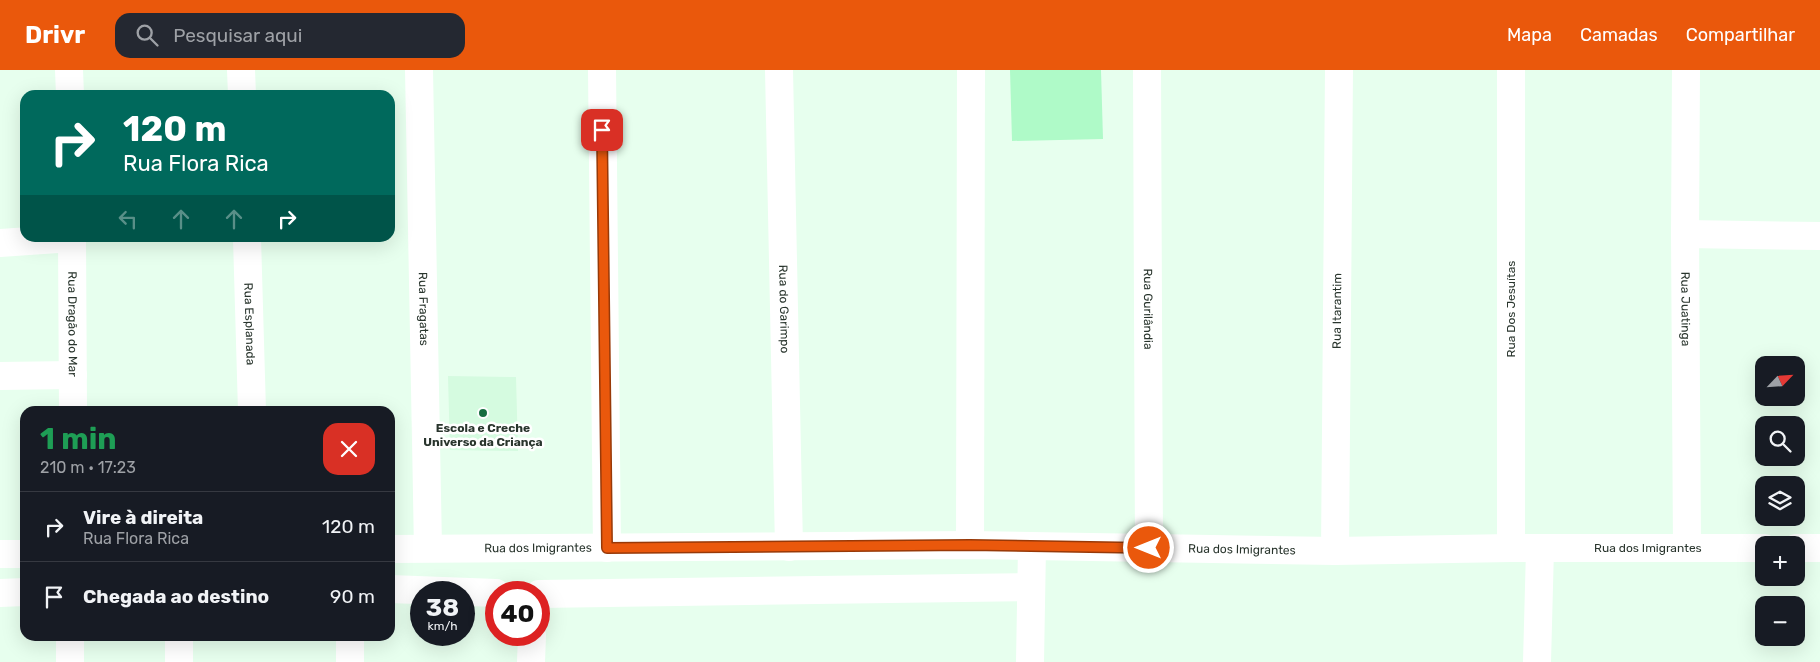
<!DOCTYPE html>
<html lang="pt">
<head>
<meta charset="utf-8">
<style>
  body { margin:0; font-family:Rubik,sans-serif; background:#242831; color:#f1f3f6; height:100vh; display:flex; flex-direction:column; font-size:19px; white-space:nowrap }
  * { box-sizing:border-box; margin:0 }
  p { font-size:16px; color:#9ea1a6 }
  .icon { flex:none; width:28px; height:28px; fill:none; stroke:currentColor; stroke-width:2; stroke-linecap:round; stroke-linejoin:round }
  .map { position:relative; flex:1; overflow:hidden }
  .drawer { position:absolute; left:20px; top:336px; width:375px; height:235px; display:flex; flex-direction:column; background:#171b24; border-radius:15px; box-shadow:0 5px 20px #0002 }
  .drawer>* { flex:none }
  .banner { position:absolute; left:20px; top:20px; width:375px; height:152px; border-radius:15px; box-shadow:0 5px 20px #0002; background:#00695c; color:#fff; overflow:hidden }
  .needle { width:32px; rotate:65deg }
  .tools { position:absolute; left:1755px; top:286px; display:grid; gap:10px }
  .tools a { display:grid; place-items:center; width:50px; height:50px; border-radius:10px; background:#171b24; box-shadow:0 5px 20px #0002; font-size:25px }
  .speed { position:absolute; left:410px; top:511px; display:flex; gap:10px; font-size:25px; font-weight:700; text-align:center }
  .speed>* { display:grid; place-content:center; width:65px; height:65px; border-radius:50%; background:#171b24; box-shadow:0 5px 20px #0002; line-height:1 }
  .speed small { font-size:12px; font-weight:400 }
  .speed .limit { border:8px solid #d22; background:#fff; color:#111 }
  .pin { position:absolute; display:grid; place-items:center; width:42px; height:42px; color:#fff; margin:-21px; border-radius:10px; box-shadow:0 2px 8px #0006 }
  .me { position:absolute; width:55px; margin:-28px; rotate:270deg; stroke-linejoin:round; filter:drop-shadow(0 0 4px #0008) }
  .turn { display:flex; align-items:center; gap:18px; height:105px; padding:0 20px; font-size:22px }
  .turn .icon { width:65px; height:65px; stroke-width:2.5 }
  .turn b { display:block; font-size:35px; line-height:42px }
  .lanes { display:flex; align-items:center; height:48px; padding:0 20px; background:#0003; justify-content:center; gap:25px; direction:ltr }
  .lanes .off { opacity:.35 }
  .round { display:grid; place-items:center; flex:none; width:52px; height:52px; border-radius:15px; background:#242831 }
  .overview { display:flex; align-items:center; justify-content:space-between; height:85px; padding:0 20px }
  h1 { font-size:30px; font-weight:700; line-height:38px; color:#1e9e55 }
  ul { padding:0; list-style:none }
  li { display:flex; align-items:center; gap:15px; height:70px; padding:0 20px; border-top:1px solid #363941 }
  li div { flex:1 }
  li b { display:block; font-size:19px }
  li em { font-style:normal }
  header { display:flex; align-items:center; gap:30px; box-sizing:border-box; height:70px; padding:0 25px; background:#ea580c; color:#fff }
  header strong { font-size:24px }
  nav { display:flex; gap:28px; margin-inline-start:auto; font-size:18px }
  .search { width:350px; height:45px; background:#242831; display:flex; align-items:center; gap:12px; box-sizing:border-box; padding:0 18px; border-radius:15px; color:#9ea1a6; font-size:19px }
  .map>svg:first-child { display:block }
  .built { fill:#d5fbe0 }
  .green { fill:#affac8 }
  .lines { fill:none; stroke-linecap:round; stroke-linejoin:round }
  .minor { stroke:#fff; stroke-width:28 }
  .tertiary { stroke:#fff; stroke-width:28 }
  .route-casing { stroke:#983908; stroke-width:12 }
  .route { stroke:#ea580c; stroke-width:9 }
  .poi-dot { fill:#176e40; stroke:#fff; stroke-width:2 }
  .labels { text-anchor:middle; stroke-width:5; stroke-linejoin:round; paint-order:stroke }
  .street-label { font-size:12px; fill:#29352d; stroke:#fff }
  .poi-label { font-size:12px; font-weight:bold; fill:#29352d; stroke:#fff }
</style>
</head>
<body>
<header>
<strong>Drivr</strong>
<div class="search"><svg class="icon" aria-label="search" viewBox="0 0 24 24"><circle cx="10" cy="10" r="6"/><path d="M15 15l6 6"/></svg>Pesquisar aqui</div>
<nav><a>Mapa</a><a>Camadas</a><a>Compartilhar</a></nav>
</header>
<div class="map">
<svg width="1820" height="592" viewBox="0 0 1820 592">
  <rect width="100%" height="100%" fill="#e7ffee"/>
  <path class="built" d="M448 306 516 307 518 381 450 380Z"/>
  <path class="green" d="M1010 0H1101L1103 69 1012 71Z"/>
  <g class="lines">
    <g class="minor">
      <path d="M69 0 70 25"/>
      <path d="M241 0 242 25"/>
      <path id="s1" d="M419 0 428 478"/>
      <path d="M602 0 607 478"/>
      <path id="s2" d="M779 0 789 477"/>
      <path id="s3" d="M1147 0 1149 478"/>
      <path d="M1511 0V478"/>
      <path id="s4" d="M1686 0 1685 164 1687 478"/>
      <path d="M1685 164 1820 166"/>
      <path id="s5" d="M72 168 73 341"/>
      <path id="s6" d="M247 168 252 341"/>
      <path d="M0 173 72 168"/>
      <path d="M0 306 73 305"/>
      <path id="s7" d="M1335 481 1339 0"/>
      <path d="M390 519 496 523"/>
      <path d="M0 523 25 522"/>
      <path d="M539 524 1031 517"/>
      <path d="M179 566V592"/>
      <path d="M70 592V566"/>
      <path d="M350 592V566"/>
      <path d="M531 592 532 565"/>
      <path d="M1537 592 1540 479"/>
    </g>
    <g class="tertiary">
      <path d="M970 475 971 0"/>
      <path d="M1796 478H1820"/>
      <path id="s8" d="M390 479 970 475 1335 481 1511 478H1764"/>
      <path d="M0 484H25"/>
      <path d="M1030 592 1032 477"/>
    </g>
  </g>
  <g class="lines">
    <g class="route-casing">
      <path id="route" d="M602 60 607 478 970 475 1149 478"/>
    </g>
    <use href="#route" class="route"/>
  </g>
  <circle class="poi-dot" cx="483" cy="343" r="5"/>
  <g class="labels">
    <g class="street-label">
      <text dy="4" stroke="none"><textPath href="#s1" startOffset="239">Rua Fragatas</textPath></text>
      <text dy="4" stroke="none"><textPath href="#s2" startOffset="239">Rua do Garimpo</textPath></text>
      <text dy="4" stroke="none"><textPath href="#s3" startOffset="239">Rua Gurilândia</textPath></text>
      <text transform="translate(1511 239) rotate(-90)" y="4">Rua Dos Jesuítas</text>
      <text dy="4" stroke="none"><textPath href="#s4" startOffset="239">Rua Juatinga</textPath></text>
      <text dy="4" stroke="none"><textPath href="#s7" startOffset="240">Rua Itarantim</textPath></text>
      <text dy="4" stroke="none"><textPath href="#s5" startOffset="86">Rua Dragão do Mar</textPath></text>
      <text dy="4" stroke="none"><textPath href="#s6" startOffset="86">Rua Esplanada</textPath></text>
      <text dy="4" stroke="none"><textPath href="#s8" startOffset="148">Rua dos Imigrantes</textPath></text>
      <text dy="4" stroke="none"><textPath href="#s8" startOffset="1258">Rua dos Imigrantes</textPath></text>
      <text dy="4" stroke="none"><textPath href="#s8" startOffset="852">Rua dos Imigrantes</textPath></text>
    </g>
    <g class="poi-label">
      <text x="483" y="362">Escola e Creche<tspan x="483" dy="14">Universo da Criança</tspan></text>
    </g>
  </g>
</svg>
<div class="tools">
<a><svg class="needle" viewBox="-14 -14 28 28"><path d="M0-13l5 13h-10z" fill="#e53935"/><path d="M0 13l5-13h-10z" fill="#9ea1a6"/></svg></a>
<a><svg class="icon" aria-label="search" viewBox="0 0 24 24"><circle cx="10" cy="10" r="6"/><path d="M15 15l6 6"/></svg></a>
<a><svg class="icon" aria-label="layers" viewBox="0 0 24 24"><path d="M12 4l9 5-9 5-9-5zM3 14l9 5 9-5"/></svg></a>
<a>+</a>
<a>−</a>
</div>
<div class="speed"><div>38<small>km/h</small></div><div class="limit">40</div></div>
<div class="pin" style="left:602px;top:60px;background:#d93025"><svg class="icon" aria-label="arrive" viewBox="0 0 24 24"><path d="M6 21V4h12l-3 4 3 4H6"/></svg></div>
<svg class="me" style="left:1149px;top:478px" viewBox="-20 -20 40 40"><circle r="17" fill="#ea580c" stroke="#fff" stroke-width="3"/><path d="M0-11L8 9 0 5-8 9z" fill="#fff"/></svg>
<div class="banner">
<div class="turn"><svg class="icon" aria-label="right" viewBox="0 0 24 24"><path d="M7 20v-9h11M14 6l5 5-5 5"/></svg><div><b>120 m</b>Rua Flora Rica</div></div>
<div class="lanes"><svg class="icon off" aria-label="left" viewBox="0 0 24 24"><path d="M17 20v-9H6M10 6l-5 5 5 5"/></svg><svg class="icon off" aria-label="ahead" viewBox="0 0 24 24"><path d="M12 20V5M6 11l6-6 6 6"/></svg><svg class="icon off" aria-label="ahead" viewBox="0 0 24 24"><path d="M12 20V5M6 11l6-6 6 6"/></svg><svg class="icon" aria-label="right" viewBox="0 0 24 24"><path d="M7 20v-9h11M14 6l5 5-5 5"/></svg></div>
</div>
<section class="drawer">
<div class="overview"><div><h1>1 min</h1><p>210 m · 17:23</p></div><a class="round" style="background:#d93025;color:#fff"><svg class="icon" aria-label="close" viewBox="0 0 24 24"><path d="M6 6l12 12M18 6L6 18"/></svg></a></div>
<ul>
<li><svg class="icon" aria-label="right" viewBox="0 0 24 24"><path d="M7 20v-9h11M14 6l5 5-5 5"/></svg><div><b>Vire à direita</b><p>Rua Flora Rica</p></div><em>120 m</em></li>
<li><svg class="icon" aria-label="arrive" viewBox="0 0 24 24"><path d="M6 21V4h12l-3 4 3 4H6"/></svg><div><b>Chegada ao destino</b></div><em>90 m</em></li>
</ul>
</section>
</div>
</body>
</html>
